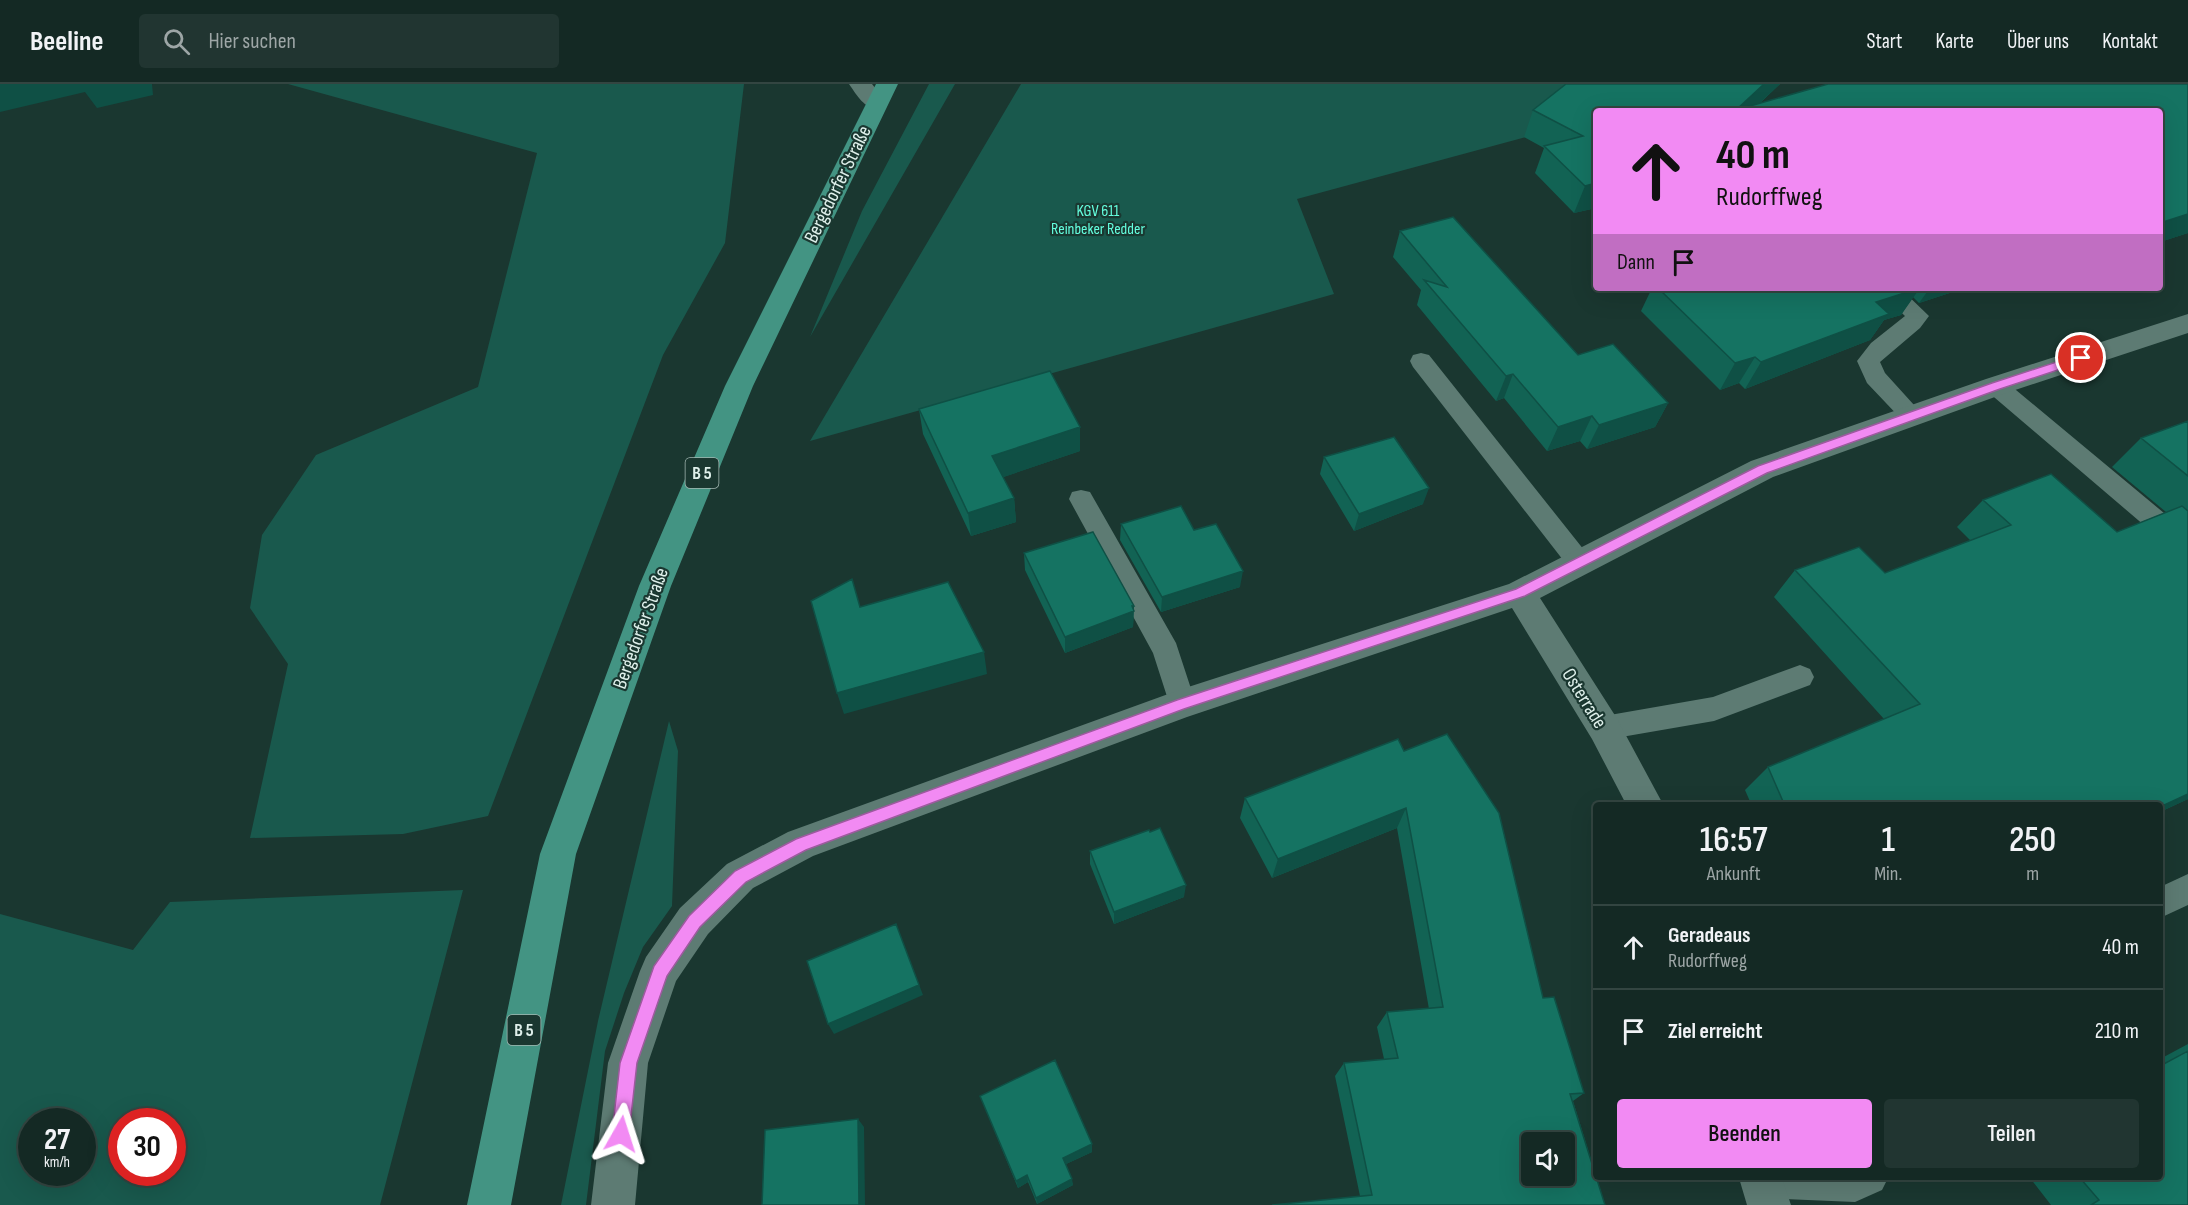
<!DOCTYPE html>
<html lang="de">
<head>
<meta charset="utf-8">
<style>
  body { margin:0; font-family:"Sofia Sans Condensed",sans-serif; background:#213531; color:#f1f3f6; height:100vh; display:flex; flex-direction:column; font-size:22px; white-space:nowrap }
  * { box-sizing:border-box; margin:0 }
  p { font-size:20px; color:#9da6a6 }
  .icon { flex:none; width:33px; height:33px; fill:none; stroke:currentColor; stroke-width:2; stroke-linecap:round; stroke-linejoin:round }
  .map { position:relative; flex:1; overflow:hidden }
  .details { position:absolute; left:1593px; top:718px; width:570px; height:378px; display:flex; flex-direction:column; background:#142924; border-radius:6px; box-shadow:0 6px 24px #0002,0 0 0 2px #334541 }
  .details>* { flex:none }
  .hud { position:absolute; left:1593px; top:24px; width:570px; height:183px; border-radius:6px; box-shadow:0 6px 24px #0002,0 0 0 2px #334541; background:#f28af3; color:#111; overflow:hidden }
  .controls { position:absolute; left:1521px; top:1048px; display:grid; gap:12px }
  .controls a { display:grid; place-items:center; width:54px; height:54px; border-radius:6px; background:#142924; box-shadow:0 6px 24px #0002,0 0 0 2px #334541; font-size:30px }
  .speed { position:absolute; left:18px; top:1024px; display:flex; gap:12px; font-size:30px; font-weight:700; text-align:center }
  .speed>* { display:grid; place-content:center; width:78px; height:78px; border-radius:50%; background:#142924; box-shadow:0 6px 24px #0002,0 0 0 2px #334541; line-height:1 }
  .speed small { font-size:15px; font-weight:400 }
  .speed .limit { border:9px solid #d22; background:#fff; color:#111 }
  .pin { position:absolute; display:grid; place-items:center; width:51px; height:51px; color:#fff; margin:-26px; border:3px solid #fff; border-radius:50%; box-shadow:0 2px 6px #0007 }
  .me { position:absolute; width:66px; margin:-33px; rotate:6deg; stroke-linejoin:round; filter:drop-shadow(0 0 4px #0008) }
  .turn { display:flex; align-items:center; gap:21px; height:126px; padding:0 24px; font-size:27px }
  .turn .icon { width:78px; height:78px; stroke-width:2.5 }
  .turn b { display:block; font-size:42px; line-height:51px }
  .then { display:flex; align-items:center; height:57px; padding:0 24px; background:#0003; gap:12px; font-size:22px }
  .eta { display:flex; justify-content:space-evenly; align-items:center; height:102px; text-align:center }
  .eta b { font-size:36px; font-weight:600; line-height:42px }
  .button { display:flex; gap:12px; margin-top:auto; padding:12px 24px }
  .button a { flex:1; height:69px; border-radius:6px; background:#f28af3; color:#111; font-size:24px; font-weight:600; line-height:69px; text-align:center }
  .button a+a { background:#213531; color:#f1f3f6 }
  ul { padding:0; list-style:none }
  li { display:flex; align-items:center; gap:18px; height:84px; padding:0 24px; border-top:2px solid #334541 }
  li div { flex:1 }
  li b { display:block; font-size:22px }
  li em { font-style:normal }
  header { display:flex; align-items:center; gap:36px; box-sizing:border-box; height:84px; padding:0 30px; background:#142924; border-bottom:2px solid #334541 }
  header strong { font-size:28px }
  nav { display:flex; gap:33px; margin-inline-start:auto; font-size:21px }
  .search { width:420px; height:54px; background:#213531; display:flex; align-items:center; gap:15px; box-sizing:border-box; padding:0 21px; border-radius:6px; color:#9da6a6; font-size:22px }
  .map>svg:first-child { display:block }
  .green { fill:#19594d; fill-rule:evenodd }
  .lines { fill:none; stroke-linecap:round; stroke-linejoin:round }
  .lane { fill:#5d7b73; fill-rule:evenodd }
  .street { fill:#5d7b73; fill-rule:evenodd }
  .primary { fill:#439483; fill-rule:evenodd }
  .wall { fill:#126354 }
  .shaded-wall { fill:#0f5045 }
  .building { fill:#157362; stroke:#0f5045; stroke-width:1.5; fill-rule:evenodd }
  .route { fill:#f28af3; stroke:#9d5a9e; stroke-width:1.5 }
  .labels { text-anchor:middle; stroke-width:4.5; stroke-linejoin:round; paint-order:stroke }
  .far-park-label { font-size:16px; fill:#64ffdf; stroke:#1a3730 }
  .shield { fill:#1a3730; stroke:#a4b8b3; stroke-width:1.5 }
  .shield-label { font-size:18px; font-weight:bold; fill:#dff0eb }
  .street-label { font-size:20px; fill:#dff0eb; stroke:#1a3730 }
</style>
</head>
<body>
<header>
<strong>Beeline</strong>
<div class="search"><svg class="icon" aria-label="search" viewBox="0 0 24 24"><circle cx="10" cy="10" r="6"/><path d="M15 15l6 6"/></svg>Hier suchen</div>
<nav><a>Start</a><a>Karte</a><a>Über uns</a><a>Kontakt</a></nav>
</header>
<div class="map">
<svg width="2188" height="1121" viewBox="0 0 2188 1121">
  <rect width="100%" height="100%" fill="#1a3730"/>
  <path class="green" d="M288 0H744L725 159 663 271 488 732 403 750 250 754 288 580 250 524 262 451 316 371 478 303 537 69Z
    M929 0H955L810 253 862 127Z
    M1021 0H1724L1596 27V34L1297 115 1334 210 810 357Z
    M669 637 678 667 672 822 643 863 624 909 605 967 586 1121H561L598 937Z
    M463 806 380 1121H0V830L133 866 170 818ZM32 1038H82V1089H32ZM122 1038H172V1089H122Z"/>
  <g class="lines">
    <path class="lane" d="M1876 204H1900L1929 232 1920 244 1880 278 1885 289 1924 332 1920 338 1912 340 1904 338 1867 299 1857 277 1871 259 1905 232Z
      M1421 269 1429 271 1588 471 1592 478 1588 485 1579 488 1570 485 1413 283 1410 277 1413 271Z
      M1996 294 2004 296 2188 449V474L2179 471 1988 308 1984 302 1988 296Z
      M1081 406 1090 408 1176 559 1196 620 1192 628 1182 632 1172 628 1153 569 1069 415 1072 408Z
      M1800 581 1810 585 1814 593 1810 601 1714 637 1604 656 1594 653 1590 644 1594 635 1604 632 1713 613Z
      M2188 790V821L2160 834V803Z
      M1745 1094H1888L1882 1106 1855 1118 1762 1114 1750 1108Z"/>
    <path class="street" d="M849 0H872L887 19 884 24C866 28 858 13 849 0Z
      M2188 230V249L2006 309 1773 393 1540 514 1616 633 1664 722H1627L1592 655 1512 524 1187 633 813 772 753 804 708 850 676 897 648 979 635 1121H591L608 979 640 887 646 873 680 824 727 780 788 748 1182 605 1509 500 1751 377 1986 295Z
      M1739 1094H1782L1791 1121H1747Z"/>
    <path class="primary" d="M876 0H898L753 302 671 502 576 770 511 1121H467L540 770 639 502 725 302Z"/>
  </g>
  <path class="wall" d="M1566 0H1780L1760 19 2188 0V149L2160 158V27H1596V124L1574 129 1535 89 1544 64 1524 53 1533 26Z
    M1400 147 1578 271 1668 319 1655 343 1587 365 1580 357 1547 367 1504 314 1496 317 1417 221 1421 206 1393 173Z
    M1652 204H1965L1919 219 1913 213 1901 231 1884 236 1870 256 1745 305 1739 299 1720 306 1641 227Z
    M919 325 1080 343V367L1003 393 1014 414 1016 438 971 452 923 350Z
    M2188 337V715L2160 728V722H1752L1745 706 1768 683 1884 635 1774 513 1795 486 1885 489 1971 457 1957 443 1983 416 2117 448 2166 428 2112 383 2141 354Z
    M1324 373 1423 420 1354 447 1320 390Z
    M1121 440 1194 446 1240 503 1161 528 1120 456Z
    M1024 469 1134 522 1133 543 1065 569 1025 486Z
    M1398 655 1543 914 1584 1009 1573 1017 1605 1121 1360 1112 1335 992 1344 979 1384 975 1377 943 1387 928 1429 925 1397 744 1272 794 1240 734 1245 714Z
    M1150 748 1184 813 1114 840 1090 780V767Z
    M2188 960V1121H2051L2030 1094H2160V975Z
    M980 1012 1092 1060V1068L1066 1080 1073 1101 1037 1120 1028 1098 1018 1104Z"/>
  <path class="shaded-wall" d="M0 0H152L153 11 97 24 85 8 0 28Z
    M1764 0H1780L1751 27 1736 26Z
    M1596 99V124L1574 129 1585 102Z
    M2188 130V149L2160 158V139Z
    M1920 204 1901 231 1884 236 1870 256 1745 305 1761 278 1876 218Z
    M1930 204H1965L1919 219Z
    M1755 273 1739 299 1720 306 1735 279Z
    M1513 290 1504 314 1496 317 1506 292Z
    M1668 319 1655 343 1587 365 1599 341Z
    M1592 332 1580 357 1547 367 1558 343Z
    M1080 343V367L995 396 992 372Z
    M1429 404 1423 420 1354 447 1359 430Z
    M1014 414 1016 438 971 452 968 429Z
    M1243 487 1240 503 1161 528 1162 513Z
    M1134 522 1133 543 1065 569V553Z
    M984 568 987 590 844 630 837 609Z
    M2188 710V715L2160 728V723Z
    M1406 724 1397 744 1272 794 1278 775Z
    M1186 801 1184 813 1114 840V828Z
    M896 840 923 911 834 950 828 940Z
    M858 1035 864 1043 865 1121H859Z
    M1092 1060V1068L1064 1081 1063 1074Z
    M1027 1091 1028 1098 1018 1104 1016 1097Z
    M1072 1095 1073 1101 1037 1120 1036 1114Z"/>
  <path class="building" d="M1566 0H1764L1736 26 1828 0H2188V130L2160 139V27H1596V99L1585 102 1544 62 1583 52 1533 26Z
    M1453 133 1578 271 1613 260 1668 319 1599 341 1592 332 1558 343 1513 290 1506 292 1424 196 1447 203 1400 147Z
    M1658 204H1920L1876 218 1889 230 1761 278 1755 273 1735 279Z
    M1050 287 1080 343 992 372 1014 414 968 429 919 325Z
    M2188 337V392L2141 354Z
    M1394 353 1429 404 1359 430 1324 373Z
    M2051 390 2117 448 2182 422 2188 427V710L2160 723V722H1785L1768 683 1920 620 1795 486 1859 463 1885 489 2011 441 1983 416Z
    M1181 422 1194 446 1216 440 1243 487 1162 513 1121 440Z
    M1093 448 1134 522H1132L1134 527 1065 553 1024 469Z
    M852 495 860 523 948 498 984 568 837 609 811 517Z
    M1447 650 1499 729 1543 914 1554 913 1584 1009 1570 1010 1605 1121H1272L1372 1111 1344 979 1398 974 1387 928 1443 923 1406 724 1278 775 1245 714 1398 655 1404 667ZM1532 1059H1564V1092H1532Z
    M1160 744 1186 801 1114 828 1090 767 1149 746 1150 748Z
    M896 840 919 901 828 940 807 877Z
    M2188 967V1121H2091L2099 1116 2080 1094H2160V982Z
    M1055 976 1092 1060 1063 1074 1072 1095 1036 1114 1027 1091 1016 1097 980 1012Z
    M858 1035 859 1121H762L765 1046Z"/>
  <path class="route" d="M2081 270 2087 274 2085 277 2000 305 1767 389 1525 512 1184 625 806 766 746 798 700 843 667 892 637 979 629 1050 627 1056 621 1059 614 1056 612 1050 620 979 654 882 689 832 735 787 796 755 1177 616 1516 505 1758 382 1992 299Z"/>
  <g class="labels">
    <g class="far-park-label">
      <text x="1098" y="132">KGV 611<tspan x="1098" dy="18">Reinbeker Redder</tspan></text>
    </g>
    <g class="shield">
      <rect x="685.5" y="374" width="33" height="30" rx="4.5"/>
      <rect x="507.5" y="931" width="33" height="30" rx="4.5"/>
    </g>
    <g class="shield-label">
      <text x="702" y="395">B 5</text>
      <text x="524" y="952">B 5</text>
    </g>
    <g class="street-label">
      <text transform="translate(837 100) rotate(-64)" y="7">Bergedorfer Straße</text>
      <text transform="translate(640 544) rotate(-70)" y="7">Bergedorfer Straße</text>
      <text transform="translate(1585 614) rotate(58)" y="7">Osterrade</text>
    </g>
  </g>
</svg>
<div class="controls">
<a><svg class="icon" aria-label="sound" viewBox="0 0 24 24"><path d="M4 9h4l5-4v14l-5-4H4zM17 9q2 3 0 6"/></svg></a>
</div>
<div class="speed"><div>27<small>km/h</small></div><div class="limit">30</div></div>
<div class="pin" style="left:2081px;top:274px;background:#d93025"><svg class="icon" aria-label="arrive" viewBox="0 0 24 24"><path d="M6 21V4h12l-3 4 3 4H6"/></svg></div>
<svg class="me" style="left:621px;top:1050px" viewBox="-20 -20 40 40"><path d="M0-17L14 15 0 8-14 15z" fill="#f28af3" stroke="#fff" stroke-width="4"/></svg>
<div class="hud">
<div class="turn"><svg class="icon" aria-label="ahead" viewBox="0 0 24 24"><path d="M12 20V5M6 11l6-6 6 6"/></svg><div><b>40 m</b>Rudorffweg</div></div>
<div class="then">Dann<svg class="icon" aria-label="arrive" viewBox="0 0 24 24"><path d="M6 21V4h12l-3 4 3 4H6"/></svg></div>
</div>
<section class="details">
<div class="eta">
<div><b>16:57</b><p>Ankunft</p></div>
<div><b>1</b><p>Min.</p></div>
<div><b>250</b><p>m</p></div>
</div>
<ul>
<li><svg class="icon" aria-label="ahead" viewBox="0 0 24 24"><path d="M12 20V5M6 11l6-6 6 6"/></svg><div><b>Geradeaus</b><p>Rudorffweg</p></div><em>40 m</em></li>
<li><svg class="icon" aria-label="arrive" viewBox="0 0 24 24"><path d="M6 21V4h12l-3 4 3 4H6"/></svg><div><b>Ziel erreicht</b></div><em>210 m</em></li>
</ul>
<div class="button"><a>Beenden</a><a>Teilen</a></div>
</section>
</div>
</body>
</html>
